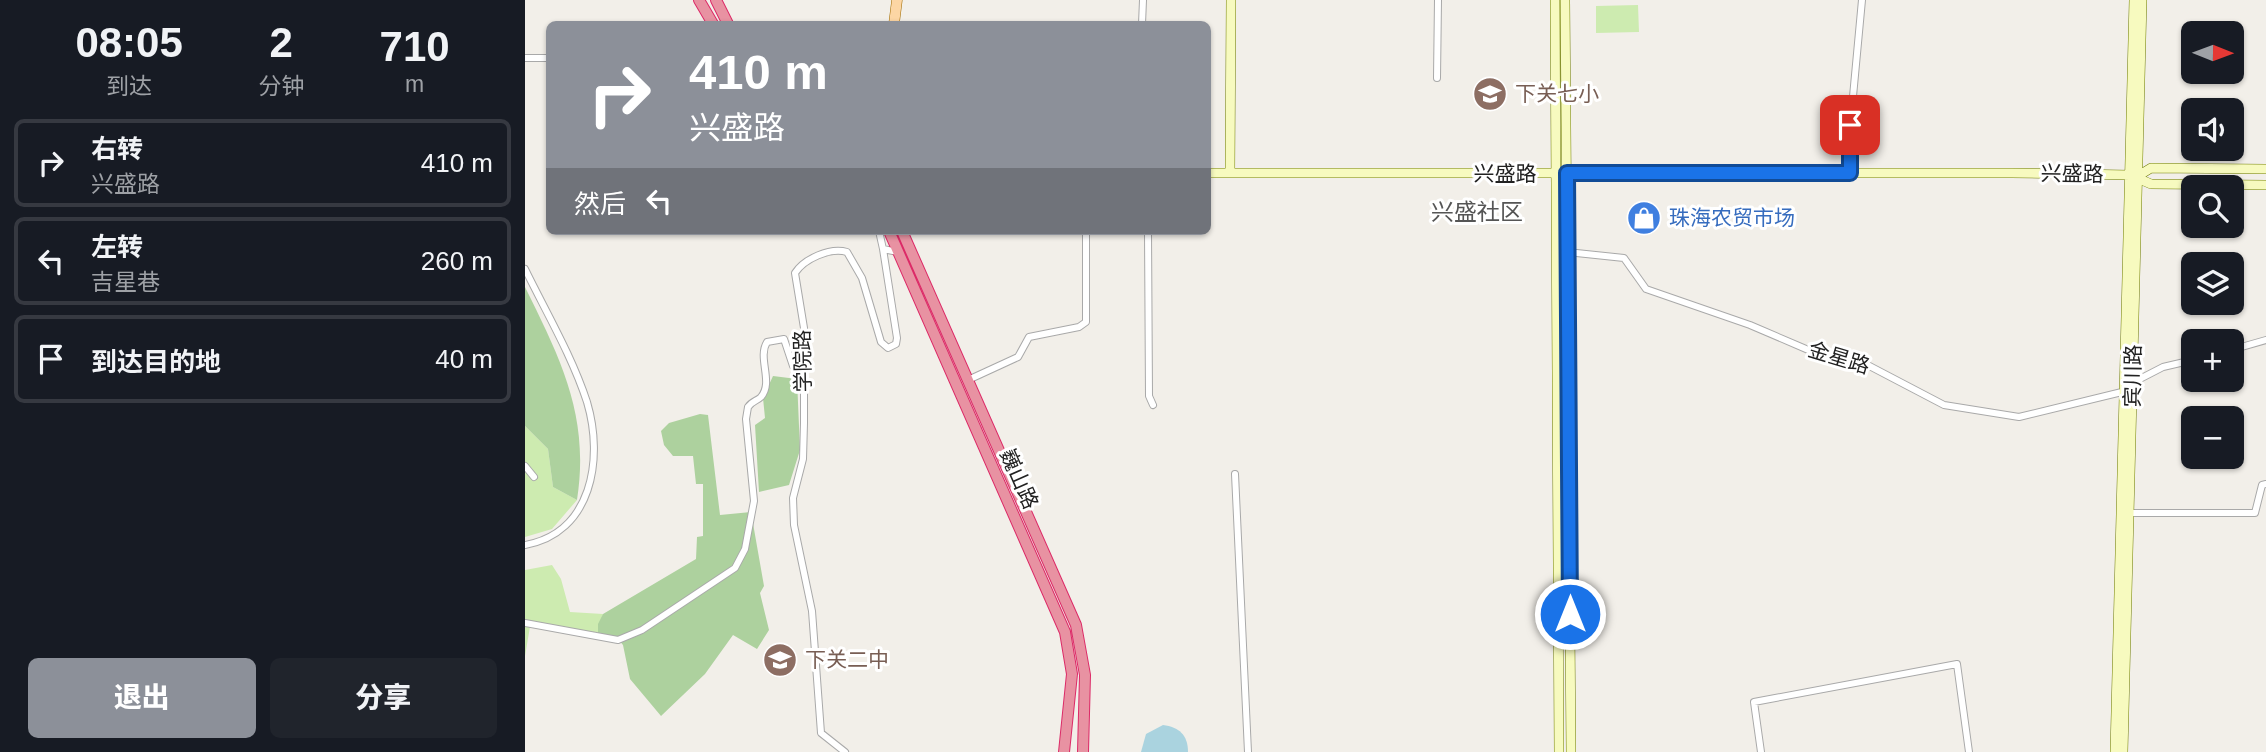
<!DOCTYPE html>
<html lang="zh">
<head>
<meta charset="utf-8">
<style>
  body { margin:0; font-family:Helvetica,"Noto Sans SC",sans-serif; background:#20242c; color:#f1f3f6; height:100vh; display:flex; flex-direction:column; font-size:26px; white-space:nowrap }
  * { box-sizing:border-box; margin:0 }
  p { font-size:23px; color:#9ea1a6 }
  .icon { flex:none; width:38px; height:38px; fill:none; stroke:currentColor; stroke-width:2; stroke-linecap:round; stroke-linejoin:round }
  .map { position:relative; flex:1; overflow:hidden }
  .sheet { display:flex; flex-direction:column; background:#171b24; width:525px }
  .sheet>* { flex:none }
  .guide { position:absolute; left:21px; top:21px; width:665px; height:214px; border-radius:10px; box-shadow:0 2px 5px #0004; background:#8c9099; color:#fff; overflow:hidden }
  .needle { width:46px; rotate:91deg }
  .controls { position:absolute; left:1656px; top:21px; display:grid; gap:14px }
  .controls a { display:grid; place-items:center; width:63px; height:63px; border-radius:10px; background:#171b24; box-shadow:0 2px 5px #0004; font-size:35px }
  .pin { position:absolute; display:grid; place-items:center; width:60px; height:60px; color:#fff; margin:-30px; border-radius:14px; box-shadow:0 4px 10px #0006 }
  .me { position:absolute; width:77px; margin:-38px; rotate:0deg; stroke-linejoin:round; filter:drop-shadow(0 0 5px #0008) }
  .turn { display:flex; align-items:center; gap:24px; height:147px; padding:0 28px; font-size:32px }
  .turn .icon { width:91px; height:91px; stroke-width:2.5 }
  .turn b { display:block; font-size:49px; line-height:60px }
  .then { display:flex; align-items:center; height:66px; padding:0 28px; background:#0003; gap:14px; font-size:26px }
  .eta { display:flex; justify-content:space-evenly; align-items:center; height:119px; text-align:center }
  .eta b { font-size:42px; font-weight:800; line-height:49px }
  .primary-button { display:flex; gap:14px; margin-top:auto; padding:14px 28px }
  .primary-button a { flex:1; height:80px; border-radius:10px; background:#8c9099; color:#fff; font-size:28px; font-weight:800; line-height:80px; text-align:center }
  .primary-button a+a { background:#20242c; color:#f1f3f6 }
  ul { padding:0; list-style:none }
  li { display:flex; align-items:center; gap:21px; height:88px; margin:0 14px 10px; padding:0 14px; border:4px solid #363941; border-radius:10px }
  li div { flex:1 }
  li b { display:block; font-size:26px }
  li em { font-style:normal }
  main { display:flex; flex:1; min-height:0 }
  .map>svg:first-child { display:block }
  .grass { fill:#cdebb0 }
  .forest { fill:#add19e }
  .water { fill:#aad3df }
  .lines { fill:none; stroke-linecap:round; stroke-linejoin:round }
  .street-casing { stroke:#a9a9a9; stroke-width:8 }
  .secondary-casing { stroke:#707d05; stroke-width:10 }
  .primary-casing { stroke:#a06b00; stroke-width:11 }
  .highway-casing { stroke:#dc2a67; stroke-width:12 }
  .street { stroke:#fff; stroke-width:6 }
  .secondary { stroke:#f7fabf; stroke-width:9 }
  .primary { stroke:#fcd6a4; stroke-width:10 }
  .highway { stroke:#e892a2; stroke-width:10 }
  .route-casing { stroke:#114b97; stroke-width:18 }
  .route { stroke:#1a73e8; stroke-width:12 }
  .labels { text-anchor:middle; stroke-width:6; stroke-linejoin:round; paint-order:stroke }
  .education-label { font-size:21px; fill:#785e54; stroke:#fff; text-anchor:start }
  .street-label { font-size:21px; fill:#222; stroke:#fff }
  .shop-label { font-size:21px; fill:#366cbe; stroke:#fff; text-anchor:start }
  .neighbourhood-label { font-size:23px; fill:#555; stroke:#fff }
</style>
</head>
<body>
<main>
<section class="sheet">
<div class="eta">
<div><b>08:05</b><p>到达</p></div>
<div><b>2</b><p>分钟</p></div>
<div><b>710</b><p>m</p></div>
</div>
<ul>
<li><svg class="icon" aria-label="right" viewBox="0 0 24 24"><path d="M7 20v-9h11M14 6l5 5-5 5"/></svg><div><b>右转</b><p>兴盛路</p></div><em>410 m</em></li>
<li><svg class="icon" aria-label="left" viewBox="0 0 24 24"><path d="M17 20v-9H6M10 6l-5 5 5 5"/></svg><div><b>左转</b><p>吉星巷</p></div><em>260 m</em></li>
<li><svg class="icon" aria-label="arrive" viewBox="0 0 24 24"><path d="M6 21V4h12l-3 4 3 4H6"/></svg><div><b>到达目的地</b></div><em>40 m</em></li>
</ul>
<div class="primary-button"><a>退出</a><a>分享</a></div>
</section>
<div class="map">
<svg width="1741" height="752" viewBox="0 0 1741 752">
  <rect width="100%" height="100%" fill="#f2efe9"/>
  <path class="grass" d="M1113 5 1114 32 1071 33V6Z
    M0 426 23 449 28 487 52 500 27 529 0 537Z
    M27 565 36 579 45 612 78 614 73 636 6 621 0 656V570Z"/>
  <path class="forest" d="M0 287C36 360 65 416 52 500L28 487 23 449 0 426Z
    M248 376 272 379 275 450 264 485 234 492 230 425 240 418 238 398Z
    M175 414 183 415 195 515 226 512 239 586 235 593 244 630 232 649 208 635 180 674 136 716 105 679 98 645 92 638 73 636V624L78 614 171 559 172 537 178 536V484H171L168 456H148L139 445 136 431 144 423Z"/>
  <path class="water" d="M638 725C654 727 663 735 663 752H616L621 734Z"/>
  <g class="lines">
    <g class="street-casing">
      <path id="street" d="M617 24 618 0
        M0 58H24
        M912 78 913 0
        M1325 173 1323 150 1337 0
        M354 231 358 249
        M623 231 624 396 628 405
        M1042 252 1099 258 1121 289 1225 325 1288 352 1333 360 1419 405 1494 417 1601 391
        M0 269C21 312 47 356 62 402 79 459 67 533 0 545
        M1706 350 1741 340
        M443 380 493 357 504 337 554 327 561 322V231
        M1607 383 1638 367 1668 360
        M0 466 9 477
        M710 474 723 752
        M1604 513H1730L1737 485 1741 484
        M0 623 93 640 117 630 210 568 220 549 229 501 221 419 223 407C227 401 232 401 236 397 249 382 232 358 242 342L259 339 268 366 279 373
        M320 752 296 733 287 611 269 525 268 498 278 459 279 423V328L270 273C279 259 305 247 322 252L337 278 356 342 363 348 371 344 372 338 358 249 373 252
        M1236 752 1229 702 1432 664 1444 752"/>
    </g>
    <g class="secondary-casing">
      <path id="secondary" d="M1030 0 1034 752
        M1040 0 1046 752
        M682 173H1487L1605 175 1626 184 1741 185
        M705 173 706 0
        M1613 176 1626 168 1741 169
        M1590 752 1609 0
        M1598 752 1617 0"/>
    </g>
    <g class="primary-casing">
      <path id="primary" d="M369 24 372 0"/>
    </g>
    <g class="highway-casing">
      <path id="highway" d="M174 0 188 24
        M191 0 203 24
        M364 231 540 632 547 674 539 752
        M377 231 551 625 560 675 558 752"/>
    </g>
    <use href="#street" class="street"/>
    <use href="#secondary" class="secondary"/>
    <use href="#primary" class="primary"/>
    <use href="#highway" class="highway"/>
  </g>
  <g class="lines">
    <g class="route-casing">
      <path id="route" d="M1045 614 1042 173H1325V125"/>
    </g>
    <use href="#route" class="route"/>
  </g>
  <defs>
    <g id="school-disc" transform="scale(1.75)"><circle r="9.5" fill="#8d6e63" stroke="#fff"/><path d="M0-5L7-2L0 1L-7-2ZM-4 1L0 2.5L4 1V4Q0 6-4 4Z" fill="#fff"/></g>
    <g id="shop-disc" transform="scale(1.75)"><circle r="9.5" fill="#3f7fe0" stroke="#fff"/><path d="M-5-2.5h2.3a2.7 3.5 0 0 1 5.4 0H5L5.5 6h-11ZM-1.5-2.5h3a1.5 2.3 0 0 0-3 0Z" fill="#fff"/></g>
  </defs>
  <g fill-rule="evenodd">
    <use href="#school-disc" x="965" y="94"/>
    <use href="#shop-disc" x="1119" y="218"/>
    <use href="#school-disc" x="255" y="660"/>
  </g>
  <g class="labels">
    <g class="education-label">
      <text x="990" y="101">下关七小</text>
      <text x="280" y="667">下关二中</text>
    </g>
    <g class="street-label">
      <text x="980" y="181">兴盛路</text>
      <text transform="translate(1547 174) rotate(1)" y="7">兴盛路</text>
      <text transform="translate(1314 358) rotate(17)" y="7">金星路</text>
      <text transform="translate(278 361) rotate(-91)" y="7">学院路</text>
      <text transform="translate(1608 376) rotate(-89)" y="7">宾川路</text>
      <text transform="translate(494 479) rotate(66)" y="7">巍山路</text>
    </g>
    <g class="shop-label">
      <text x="1144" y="225">珠海农贸市场</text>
    </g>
    <g class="neighbourhood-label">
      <text x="952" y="220">兴盛社区</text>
    </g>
  </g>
</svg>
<div class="controls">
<a><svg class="needle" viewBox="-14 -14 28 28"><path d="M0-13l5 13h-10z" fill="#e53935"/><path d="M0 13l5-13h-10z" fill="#9ea1a6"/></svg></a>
<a><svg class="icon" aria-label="sound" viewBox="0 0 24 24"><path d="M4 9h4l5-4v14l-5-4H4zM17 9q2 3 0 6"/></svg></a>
<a><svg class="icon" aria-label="search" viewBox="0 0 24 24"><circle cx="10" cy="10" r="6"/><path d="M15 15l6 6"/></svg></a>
<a><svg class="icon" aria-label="layers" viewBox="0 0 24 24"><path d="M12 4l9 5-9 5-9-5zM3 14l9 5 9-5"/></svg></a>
<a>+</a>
<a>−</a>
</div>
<div class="pin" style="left:1325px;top:125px;background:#d93025"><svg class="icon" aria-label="arrive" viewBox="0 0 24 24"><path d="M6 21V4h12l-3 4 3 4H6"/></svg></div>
<svg class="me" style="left:1045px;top:614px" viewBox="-20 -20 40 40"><circle r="17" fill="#1a73e8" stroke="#fff" stroke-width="3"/><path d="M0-11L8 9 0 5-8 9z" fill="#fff"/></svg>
<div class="guide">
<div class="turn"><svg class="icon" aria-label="right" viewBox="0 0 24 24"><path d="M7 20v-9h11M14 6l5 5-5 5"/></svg><div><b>410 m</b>兴盛路</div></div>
<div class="then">然后<svg class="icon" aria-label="left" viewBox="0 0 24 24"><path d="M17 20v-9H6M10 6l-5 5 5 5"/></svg></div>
</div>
</div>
</main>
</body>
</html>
